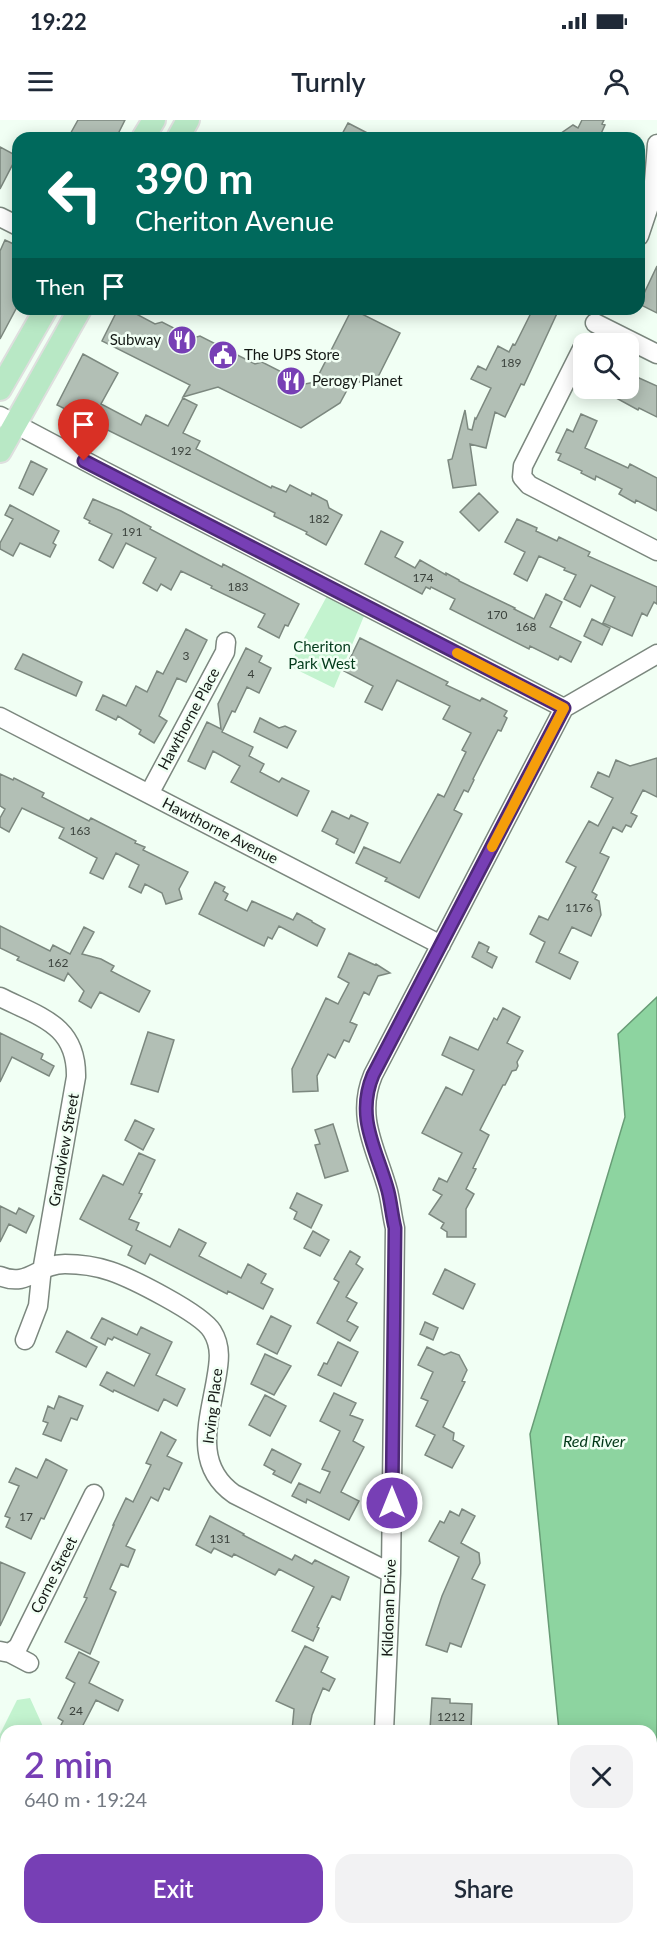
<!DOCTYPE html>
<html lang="en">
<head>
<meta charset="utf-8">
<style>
  body { margin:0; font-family:Lato,sans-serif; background:#f2f2f3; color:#1f2937; height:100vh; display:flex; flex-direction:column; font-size:22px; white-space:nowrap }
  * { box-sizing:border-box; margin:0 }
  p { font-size:20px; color:#747a83 }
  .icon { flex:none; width:33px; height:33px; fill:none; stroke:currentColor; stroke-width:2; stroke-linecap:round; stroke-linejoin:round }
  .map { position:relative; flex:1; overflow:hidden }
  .side { position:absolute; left:0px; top:1605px; width:657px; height:210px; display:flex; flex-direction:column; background:#fff; border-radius:18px 18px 0 0; box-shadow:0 3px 15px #0003 }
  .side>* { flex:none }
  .banner { position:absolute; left:12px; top:12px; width:633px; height:183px; border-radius:18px; box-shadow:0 3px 15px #0003; background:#00695c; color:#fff; overflow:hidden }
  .tools { position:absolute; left:573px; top:213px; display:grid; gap:12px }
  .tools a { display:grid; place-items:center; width:66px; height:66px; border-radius:12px; background:#fff; box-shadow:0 3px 15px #0003; font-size:30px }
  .pin { position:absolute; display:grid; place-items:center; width:51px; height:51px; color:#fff; margin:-62px -26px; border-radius:50% 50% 50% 0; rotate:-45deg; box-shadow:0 0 6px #0007 }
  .pin .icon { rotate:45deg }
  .me { position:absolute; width:66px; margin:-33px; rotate:0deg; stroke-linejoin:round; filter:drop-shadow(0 0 4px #0008) }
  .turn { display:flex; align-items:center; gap:21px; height:126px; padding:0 24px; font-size:27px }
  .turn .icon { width:78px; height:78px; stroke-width:2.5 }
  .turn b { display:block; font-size:42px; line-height:51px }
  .then { display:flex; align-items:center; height:57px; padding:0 24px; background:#0003; gap:12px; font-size:22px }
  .round { display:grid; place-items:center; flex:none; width:63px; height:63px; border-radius:18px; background:#f2f2f3 }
  .head { display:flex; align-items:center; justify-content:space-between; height:102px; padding:0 24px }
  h1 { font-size:36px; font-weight:600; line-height:45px; color:#773fb5 }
  .primary-button { display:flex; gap:12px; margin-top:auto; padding:12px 24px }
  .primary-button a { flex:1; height:69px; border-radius:18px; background:#773fb5; color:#fff; font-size:24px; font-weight:600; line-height:69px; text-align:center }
  .primary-button a+a { background:#f2f2f3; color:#1f2937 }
  .status { display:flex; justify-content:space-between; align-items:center; height:42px; padding:0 30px; background:#fff; direction:ltr }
  .status svg { height:16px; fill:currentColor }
  header { display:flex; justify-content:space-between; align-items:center; height:78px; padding:0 24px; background:#fff; font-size:27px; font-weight:600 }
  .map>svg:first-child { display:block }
  .green { fill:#c3f3cf }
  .water { fill:#8dd4a0; stroke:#689c76; stroke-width:1.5 }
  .building { fill:#b2bfb5; stroke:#7c887f; stroke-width:1.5 }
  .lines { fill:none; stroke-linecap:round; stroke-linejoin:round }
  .minor-casing { stroke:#7b877e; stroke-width:21 }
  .major-casing { stroke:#dedfde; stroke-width:26 }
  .minor { stroke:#fff; stroke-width:18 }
  .major { stroke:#b8e8c5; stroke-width:22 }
  .route-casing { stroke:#4d2976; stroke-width:15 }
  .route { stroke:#773fb5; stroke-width:10 }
  .slow { stroke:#f59e0b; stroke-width:10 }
  .labels { text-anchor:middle; stroke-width:5; stroke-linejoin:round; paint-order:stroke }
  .number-label { font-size:12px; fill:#3b423c }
  .poi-label { font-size:15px; fill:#131814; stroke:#f1fff4; text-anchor:start }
  .park-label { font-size:15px; fill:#023a1a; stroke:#f1fff4 }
  .street-label { font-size:15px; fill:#131814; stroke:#f1fff4 }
  .water-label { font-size:16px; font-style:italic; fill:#003717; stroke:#f1fff4 }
</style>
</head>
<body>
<div class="status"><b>19:22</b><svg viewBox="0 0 49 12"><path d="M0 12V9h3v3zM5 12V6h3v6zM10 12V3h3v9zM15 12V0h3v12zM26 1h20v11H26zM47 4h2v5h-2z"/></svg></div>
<header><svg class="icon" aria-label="menu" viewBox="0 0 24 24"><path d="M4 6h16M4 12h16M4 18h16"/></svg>Turnly<svg class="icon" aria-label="person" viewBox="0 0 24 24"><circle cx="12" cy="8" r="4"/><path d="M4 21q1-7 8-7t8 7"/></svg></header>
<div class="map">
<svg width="657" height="1815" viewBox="0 0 657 1815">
  <rect width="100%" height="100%" fill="#f1fff4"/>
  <path class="green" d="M327 476 364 496 334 568 289 546Z
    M30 1578 45 1611H6V1801L0 1798V1614L17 1580Z
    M21 1809H477L484 1815H33Z"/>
  <path class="water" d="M657 877V1815H624L621 1809H651V1611H559L530 1314 625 997 618 914Z"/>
  <path class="building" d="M78 0H125L116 18H68Z
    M582 0H604L602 4 605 5 599 18H554L573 5 578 8Z
    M348 3 377 18H340Z
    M0 27 17 36 0 69Z
    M5 120 18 126V185L0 219V131Z
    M657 146V193L639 184Z
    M118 189H127L155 204 162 202 193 218 200 216 255 244 262 242 305 264 315 262 352 189 400 213 379 255 364 264 353 259 340 283 301 308 218 267 183 277 190 265 102 221Z
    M533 189H559L524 265 521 264 505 297 495 292 486 328 470 324 476 365 453 368 448 340 452 339 465 290 468 309 472 310 475 298 476 299 491 268 471 259 478 246 486 250 498 226 509 232 513 224 515 225Z
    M83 234 118 253 101 284 141 305 146 295 168 306 183 278 197 285 183 313 200 321 196 329 271 368 272 366 286 372 290 365 311 376 312 373 327 381 329 388 342 395 326 425 306 414 307 412 274 396 275 393 57 285Z
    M628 253 657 266V297L639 288 638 290 598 268H628Z
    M581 294 597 301 585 328 628 348 630 344 657 358V391L636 380 635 383 619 374 622 369 596 356 595 360 581 353 582 351 558 340 561 334 556 332 567 309 573 312Z
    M31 341 47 349 33 375 19 368Z
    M479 373 498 392 479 411 460 392Z
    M93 379 121 391 151 407 150 409 199 435 222 447 223 444 299 484 288 506 285 505 279 518 258 507 265 494 211 468 212 466 181 451 171 470 161 464 157 471 143 463 156 438 126 423 113 448 99 440 112 414 89 403 90 401 84 398Z
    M10 385 59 411 53 423 56 425 50 437 20 423 13 436 0 429V423L13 399 5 395Z
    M517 399 537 408 536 411 557 421 559 417 590 432 588 436 657 467V484L654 482 647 496 642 493 632 516 603 503 615 477 591 465 580 487 564 479 576 455 564 450 565 448 539 436 527 461 514 454 525 432 505 422Z
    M381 411 403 422 395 437 415 448 420 440 446 455V453L459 460V461L515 488 514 489 534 499 546 474 562 482 550 507 581 522 571 542 560 536 558 540 530 526 529 529 450 489 455 479 431 467 430 469 426 467 422 474 365 444Z
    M592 499 610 508 602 525 584 516Z
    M186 509 207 520 186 562 177 558 159 596 167 601 154 623 139 614 141 610 118 596 116 600 96 590 103 575 126 586 136 566 147 572 157 551 163 554Z
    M360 518 448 562 446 565 480 581 482 578 507 591 504 596 507 598 501 611 498 610 473 659 474 660 468 672 464 670 454 690 462 694 419 778 388 762 385 761 387 758 356 743 364 727 400 743 438 674 444 677 466 632 462 630 471 613 443 599 450 586 397 560 382 590 365 582 373 566 344 551Z
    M246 528 262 536 259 542 271 548 259 573 247 567 235 592 232 591 222 612 253 627 249 636 264 644 260 652 279 662 282 658 309 671 297 696 231 662 240 646 213 631 205 649 188 641 207 602 221 609 218 584Z
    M23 534 82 562 76 576 15 549Z
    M260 598 279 608 285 606 296 611 287 628 254 612Z
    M657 638V677L643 670 631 693 637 696 631 707 626 705 622 712 613 707 600 733 609 737 592 772 597 775 595 779 599 781 601 795 591 816 572 807 559 833 578 842 570 859 536 842 545 822 530 814 539 796 548 800 576 747 566 742 589 701 598 706 613 678 591 667 598 652 609 657 616 640 630 646Z
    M0 654 13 660 14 658 44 673 42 677 89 701 91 698 136 721 135 723 145 727 143 730 188 752 179 769 182 779 166 784 162 773 145 764 141 773 129 767 139 745 116 733 103 759 90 753 97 738 59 718 64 708 22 688 9 712 0 707V698L5 689 0 686Z
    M332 691 349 699 351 695 368 703 354 733 336 724 338 719 322 711Z
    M215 762 225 767 223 771 228 774 225 780 247 791 252 781 293 800 297 793 312 801V802L325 809 317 826 279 806 272 819 268 817 264 826 199 794Z
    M0 806 50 831 53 825 70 834 84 807 94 812 82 834 101 839 114 846 111 851 150 871 139 892 100 872 91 888 79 881 84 871 68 853 64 861 17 840 19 837 0 828Z
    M479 822 489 827 487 832 497 837 492 848 472 837Z
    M349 833 375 845 376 844 390 853 378 856 369 875 364 872 350 902 357 905 349 922 344 920 335 938 328 934 317 956 318 971 293 972 292 949 326 878 338 884 349 863 338 857Z
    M503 888 520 897 507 923 523 931 517 942 518 946 516 950 512 951 505 965H503L480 1010 489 1015 473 1048 476 1049 466 1069 474 1074 466 1089V1117H447V1112L441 1108 444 1103 429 1094 442 1075 433 1070 439 1058 447 1062 462 1033 422 1013 446 967 462 975 474 950 442 935 450 917 478 930 494 898 497 900Z
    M148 912 174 920 158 972 131 964Z
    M0 913 43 934 41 939 54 946 49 956 12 937 0 962Z
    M135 1000 154 1009 143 1030 125 1020Z
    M333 1004 348 1051 325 1058 315 1025 320 1024 315 1010Z
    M139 1033 155 1040 139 1073 142 1074 129 1099 139 1103 136 1110 170 1127 179 1109 206 1123 199 1136 241 1158 248 1144 266 1154 261 1163 273 1169 263 1189 228 1171 227 1174 150 1134 145 1144 128 1135 132 1126 80 1099 103 1055 123 1065Z
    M297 1073 322 1085 311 1108 294 1099 297 1092 290 1088Z
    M0 1086 16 1094 19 1088 34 1096 26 1113 9 1104 0 1122Z
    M313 1111 329 1120 320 1136 304 1128Z
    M350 1131 360 1137 356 1144 363 1149 346 1177 357 1183 347 1201 358 1207 350 1221 317 1203 339 1162 334 1159Z
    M445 1149 475 1164 463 1189 433 1174Z
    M271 1196 291 1206 277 1234 257 1224Z
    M102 1198 137 1215 141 1207 172 1222 156 1255 185 1269 177 1286 164 1279 158 1291 114 1270 113 1272 100 1265 107 1252 134 1266 150 1234 114 1217 112 1220 108 1218 105 1225 91 1218Z
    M425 1202 438 1208 433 1220 420 1214Z
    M67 1211 97 1227 86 1247 56 1232Z
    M338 1222 358 1232 341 1266 318 1255 324 1243 327 1244Z
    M427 1227 444 1235 451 1232 459 1235 467 1250 462 1261 465 1262 443 1307 454 1313 453 1320 464 1326 452 1348 425 1335 435 1315 416 1306 428 1281 421 1278 433 1252 418 1245Z
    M265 1234 291 1246 274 1275 251 1264Z
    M334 1273 356 1283 350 1295 363 1300 353 1321 364 1327 341 1372 359 1381 349 1400 307 1379 306 1383 292 1376 299 1363 320 1373 330 1352 322 1349 340 1311 320 1301Z
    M265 1275 286 1286 270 1316 249 1305Z
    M59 1276 83 1286 77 1300 71 1298 61 1321 43 1314 48 1303 43 1301 48 1286 54 1289Z
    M161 1312 176 1320 167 1336 182 1343 169 1370 164 1368 158 1381 151 1377 126 1426 135 1430 128 1447 121 1444 110 1469 116 1472 90 1534 65 1522 87 1478 84 1477 114 1405H113L126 1378 133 1382 151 1345 146 1343Z
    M272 1329 301 1344 291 1363 273 1354 275 1351 264 1345Z
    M46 1339 67 1350 44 1399 41 1398 31 1419 6 1407 10 1398 5 1396 19 1366 9 1362 16 1348 37 1358Z
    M462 1389 475 1396 461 1423 479 1433 480 1443 472 1459 485 1465 461 1527 450 1523 447 1532 426 1525 442 1476 459 1437 429 1421 440 1401 444 1403 450 1391 459 1396Z
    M210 1396 244 1414 243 1415 292 1440 295 1435 312 1444 315 1440 349 1457 340 1480 332 1476 317 1507 319 1508 313 1521 292 1511 314 1467 279 1449 275 1455 234 1434 232 1437 214 1428 211 1433 196 1425Z
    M0 1442 25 1453 0 1506Z
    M305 1526 328 1537 321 1552 335 1559 329 1571 323 1568 312 1595 309 1611H292L294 1589 276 1581Z
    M79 1532 99 1542 89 1563 123 1580 118 1591 96 1580 80 1611H58L63 1601 58 1598 75 1563 66 1558Z
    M432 1578 450 1579V1583L472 1584 471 1611 430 1609Z"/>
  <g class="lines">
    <g class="minor-casing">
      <path id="minor" d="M0 97 18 106
        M639 116 653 74 657 24
        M595 203 657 234
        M584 225 523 346 522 357 529 365 657 431
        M0 296 104 351 564 588
        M0 597 441 825
        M149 674 225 532 226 522
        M0 877C40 897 77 905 76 957L41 1157 38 1186 25 1220
        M0 1156C28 1168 38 1144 65 1144 80 1144 95 1146 110 1151 131 1158 201 1193 212 1211 222 1227 219 1243 216 1260 209 1301 193 1345 234 1374L391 1453
        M0 1531 10 1533 29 1543
        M10 1533 18 1527 94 1374
        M384 1611 391 1453 395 1108C392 1096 391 1083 388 1071 377 1030 355 998 373 955L564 588 657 534
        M475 1809 476 1815"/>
    </g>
    <g class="major-casing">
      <path id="major" d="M143 18 154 0
        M178 18 188 0
        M0 269 46 189
        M0 331 80 189"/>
    </g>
    <use href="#minor" class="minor"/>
    <use href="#major" class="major"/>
  </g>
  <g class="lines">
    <g class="route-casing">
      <path id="route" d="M84 341 564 588 373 955C355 998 377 1030 388 1071 391 1083 392 1096 395 1108L392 1383"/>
    </g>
    <use href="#route" class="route"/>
    <path class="slow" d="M457 533 564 588 492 727"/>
  </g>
  <defs>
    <g id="restaurant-disc" transform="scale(1.5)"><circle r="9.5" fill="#773fb5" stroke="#f1fff4"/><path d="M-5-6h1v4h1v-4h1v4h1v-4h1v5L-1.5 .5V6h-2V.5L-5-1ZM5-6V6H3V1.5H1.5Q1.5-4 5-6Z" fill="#fff"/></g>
    <g id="civic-disc" transform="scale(1.5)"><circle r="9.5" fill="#773fb5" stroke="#f1fff4"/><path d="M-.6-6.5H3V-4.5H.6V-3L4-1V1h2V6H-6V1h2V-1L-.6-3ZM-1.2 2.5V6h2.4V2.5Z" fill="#fff"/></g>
  </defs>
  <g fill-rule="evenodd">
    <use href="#restaurant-disc" x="182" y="220"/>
    <use href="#civic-disc" x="223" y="235"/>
    <use href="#restaurant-disc" x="291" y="261"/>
  </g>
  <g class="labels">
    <g class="number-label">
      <text x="511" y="247">189</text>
      <text x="181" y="335">192</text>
      <text x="319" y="403">182</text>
      <text x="132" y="416">191</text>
      <text x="423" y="462">174</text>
      <text x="238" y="471">183</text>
      <text x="497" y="499">170</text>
      <text x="526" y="511">168</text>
      <text x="186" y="540">3</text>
      <text x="251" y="558">4</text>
      <text x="80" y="715">163</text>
      <text x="579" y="792">1176</text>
      <text x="58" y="847">162</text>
      <text x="26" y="1401">17</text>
      <text x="220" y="1423">131</text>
      <text x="76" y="1595">24</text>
      <text x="451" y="1601">1212</text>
    </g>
    <g class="poi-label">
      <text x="161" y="225" text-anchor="end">Subway</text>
      <text x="244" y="240">The UPS Store</text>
      <text x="312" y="266">Perogy Planet</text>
    </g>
    <g class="park-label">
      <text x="322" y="532">Cheriton<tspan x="322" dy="17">Park West</tspan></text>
    </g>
    <g class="street-label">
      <text transform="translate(189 599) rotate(-62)" y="5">Hawthorne Place</text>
      <text transform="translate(220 711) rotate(27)" y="5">Hawthorne Avenue</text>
      <text transform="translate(64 1030) rotate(-80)" y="5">Grandview Street</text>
      <text transform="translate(213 1286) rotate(-83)" y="5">Irving Place</text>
      <text transform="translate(54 1455) rotate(-63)" y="5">Corne Street</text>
      <text transform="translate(389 1488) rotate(-88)" y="5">Kildonan Drive</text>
    </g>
    <g class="water-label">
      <text x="594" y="1327">Red River</text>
    </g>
  </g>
</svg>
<div class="tools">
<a><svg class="icon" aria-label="search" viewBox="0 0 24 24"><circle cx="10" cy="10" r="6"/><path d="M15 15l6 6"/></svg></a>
</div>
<div class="pin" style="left:84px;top:341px;background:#d93025"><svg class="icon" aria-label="arrive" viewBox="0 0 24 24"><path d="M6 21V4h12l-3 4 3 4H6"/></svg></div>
<svg class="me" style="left:392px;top:1383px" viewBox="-20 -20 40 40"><circle r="17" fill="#773fb5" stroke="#fff" stroke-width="3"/><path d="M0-11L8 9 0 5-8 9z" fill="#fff"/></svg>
<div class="banner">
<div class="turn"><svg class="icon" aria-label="left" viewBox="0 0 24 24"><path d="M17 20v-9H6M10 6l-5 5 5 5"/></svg><div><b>390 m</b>Cheriton Avenue</div></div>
<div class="then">Then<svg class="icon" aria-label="arrive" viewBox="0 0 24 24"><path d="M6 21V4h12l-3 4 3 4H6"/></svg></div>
</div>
<section class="side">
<div class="head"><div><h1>2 min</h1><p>640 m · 19:24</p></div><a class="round"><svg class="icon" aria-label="close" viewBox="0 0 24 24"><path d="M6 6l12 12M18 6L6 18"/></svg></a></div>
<div class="primary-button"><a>Exit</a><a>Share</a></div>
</section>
</div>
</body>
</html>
